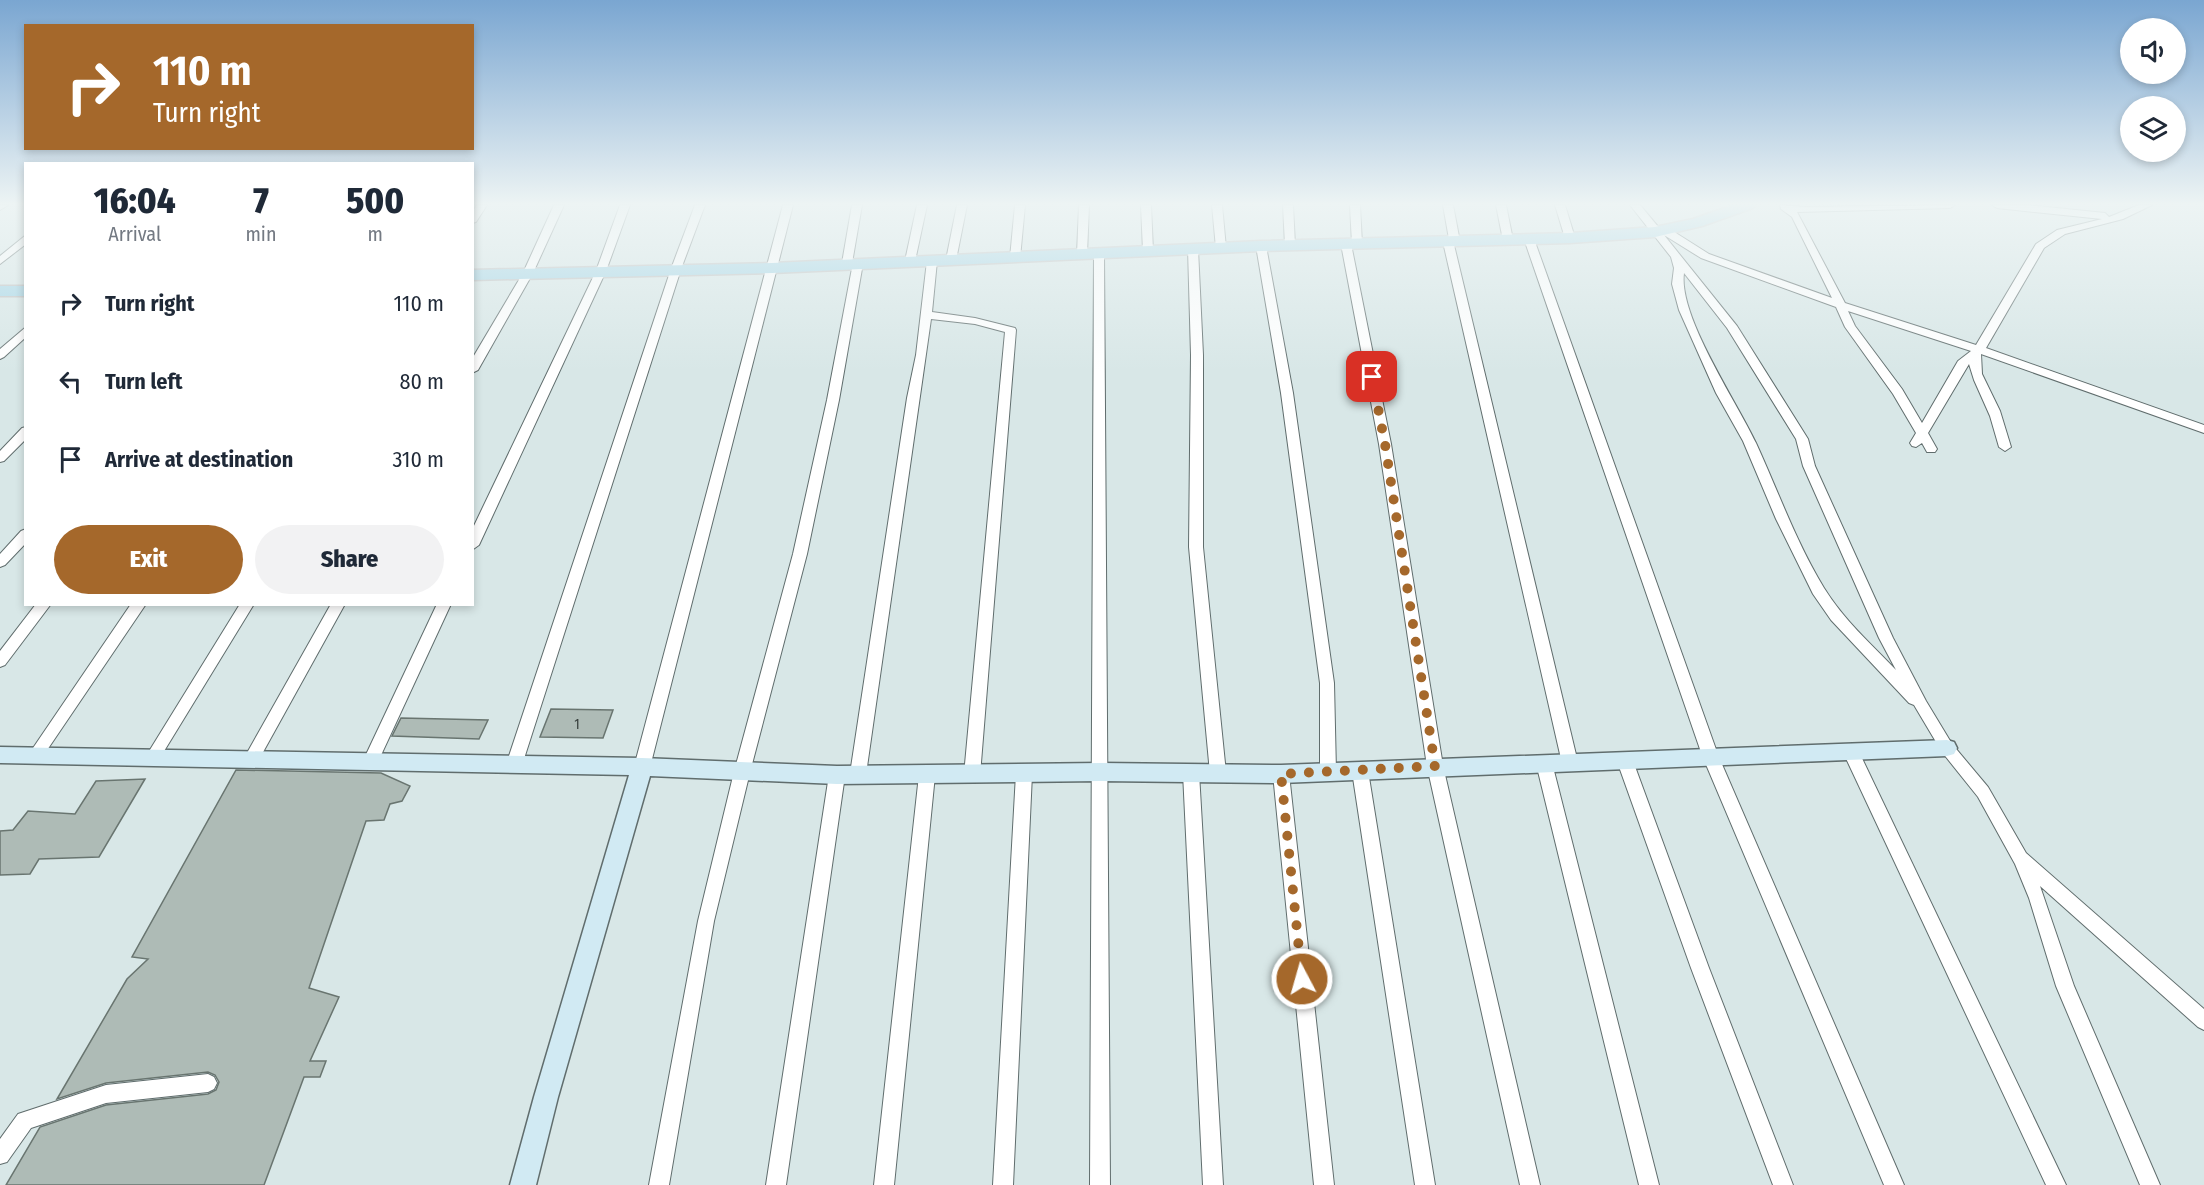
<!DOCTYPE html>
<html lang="en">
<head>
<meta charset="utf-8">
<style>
  body { margin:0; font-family:"Fira Sans Condensed",sans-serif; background:#f2f2f3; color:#1f2937; height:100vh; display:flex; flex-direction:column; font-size:22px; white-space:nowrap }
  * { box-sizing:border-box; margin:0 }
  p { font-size:20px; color:#747a83 }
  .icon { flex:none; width:33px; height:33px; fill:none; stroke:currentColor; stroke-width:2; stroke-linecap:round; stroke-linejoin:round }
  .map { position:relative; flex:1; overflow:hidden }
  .panel { position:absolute; left:24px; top:162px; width:450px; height:444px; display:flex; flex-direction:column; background:#fff; border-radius:0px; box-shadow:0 3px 9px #0003 }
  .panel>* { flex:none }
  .banner { position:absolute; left:24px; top:24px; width:450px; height:126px; border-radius:0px; box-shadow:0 3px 9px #0003; background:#a5682b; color:#fff; overflow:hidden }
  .tools { position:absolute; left:2120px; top:18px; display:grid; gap:12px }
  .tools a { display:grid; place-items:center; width:66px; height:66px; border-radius:50%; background:#fff; box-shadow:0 3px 9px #0003; font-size:30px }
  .pin { position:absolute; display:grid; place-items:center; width:51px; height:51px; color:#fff; margin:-26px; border-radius:12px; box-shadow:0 3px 9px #0006 }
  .me { position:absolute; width:66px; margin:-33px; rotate:354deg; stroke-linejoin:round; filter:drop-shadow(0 0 4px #0008) }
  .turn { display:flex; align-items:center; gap:21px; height:126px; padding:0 30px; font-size:27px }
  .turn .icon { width:78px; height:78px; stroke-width:2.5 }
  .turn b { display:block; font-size:42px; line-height:51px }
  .eta { display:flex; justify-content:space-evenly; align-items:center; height:102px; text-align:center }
  .eta b { font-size:36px; font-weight:800; line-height:42px }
  .button { display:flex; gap:12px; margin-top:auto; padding:12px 30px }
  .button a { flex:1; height:69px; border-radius:36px; background:#a5682b; color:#fff; font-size:24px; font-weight:800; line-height:69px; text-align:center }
  .button a+a { background:#f2f2f3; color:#1f2937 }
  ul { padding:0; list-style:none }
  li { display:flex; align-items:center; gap:18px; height:78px; padding:0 30px }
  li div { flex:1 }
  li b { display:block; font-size:22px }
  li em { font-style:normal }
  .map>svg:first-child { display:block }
  .building { fill:#aebbb6; stroke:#697570; stroke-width:1.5 }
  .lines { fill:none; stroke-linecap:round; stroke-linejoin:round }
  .street-casing { stroke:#606d6d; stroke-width:2 }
  .secondary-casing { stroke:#606d6d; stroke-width:3 }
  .primary-casing { stroke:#c0c1c1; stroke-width:3 }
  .street { fill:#fff; fill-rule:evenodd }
  .secondary { fill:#d1eaf3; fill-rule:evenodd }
  .primary { fill:#a4d5e6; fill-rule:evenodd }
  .route { stroke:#a5682b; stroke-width:10; stroke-dasharray:0 18 }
  .labels { text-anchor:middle; stroke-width:5; stroke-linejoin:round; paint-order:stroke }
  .number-label { font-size:14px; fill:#343c3a }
</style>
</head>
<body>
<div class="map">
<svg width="2204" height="1185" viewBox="0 0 2204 1185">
  <rect width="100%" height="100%" fill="#d8e7e7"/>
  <path class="building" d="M551 709 613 710 603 738 540 737Z
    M401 718 488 720 479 739 392 736Z
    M236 770 381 773 410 786 402 801 390 804 384 820 366 821 309 988 339 997 310 1061H326L320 1077H304L264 1185H6L40 1127 106 1105 208 1094 216 1090 219 1082 215 1075 208 1072 106 1083 57 1099 127 979 148 959 132 957Z
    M145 779 99 857 39 859 30 874 0 875V831L13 830 28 811 75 814 96 781Z"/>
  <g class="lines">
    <g class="street-casing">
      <path id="street" d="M0 205H8L0 210Z
        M477 205H487L476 222 472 223V212Z
        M554 205H564L533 273 478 370 472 373V359L523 273Z
        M620 205H630L606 271 479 545 472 550V530L596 271Z
        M695 205H705L681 269 522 765 519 770 514 771 509 770 506 765 671 269Z
        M783 205H793L650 767 647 772 642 773 637 772 634 767Z
        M852 205H862L852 263 847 266 842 263Z
        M917 205H927L915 261 910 264 905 261Z
        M957 205H967L956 260 951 263 946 260Z
        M1015 205H1025L1020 258 1015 261 1010 258Z
        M1079 205H1089L1087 254 1082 257 1077 254Z
        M1141 205H1151L1153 251 1148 254 1143 251Z
        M1212 205H1222L1226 248 1221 251 1216 248Z
        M1283 205H1293L1295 245 1290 248 1285 245Z
        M1350 205H1360L1362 244 1357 247 1352 244Z
        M1443 205H1453L1460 242 1454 245 1578 763 1575 768 1570 769 1565 768 1562 763 1443 242 1449 239Z
        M1496 205H1506L1513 240 1512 242H1504L1503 240Z
        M1555 205H1565L1575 238 1574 240H1566L1565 238Z
        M1630 205H1640L1660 229 1668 228 1709 254 1832 298 1792 217 1781 209 1780 205 1805 207 1955 205 1950 208 1797 212 1845 303 1976 345 2036 244 2057 230 2102 219 1997 208 1992 205H2026L2105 213 2109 217 2139 205H2152L2123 219 2065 234 2044 248 1986 348 2204 425V433L1981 354 1982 374 2000 411 2011 447 2005 451 1999 447 1990 416 1974 380 1969 364 1928 433 1937 449 1935 452H1927L1922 443 1916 447 1912 446 1910 443 1916 433 1893 394 1845 327 1836 307 1701 258 1664 235 1737 326 1808 439 1815 466 1893 638 1926 701 1952 744 1988 787 2026 853 2204 1009V1030L2198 1027 2040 886 2074 986 2160 1185H2140L2056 986 2029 898 2015 864 1978 797 1942 752 1914 705 1909 703 1831 620 1813 594 1776 519 1743 441 1716 393 1679 310 1672 284 1674 268 1671 257ZM1684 273 1727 328 1796 439 1803 466 1879 638 1896 670C1871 644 1843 619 1824 588 1796 542 1778 491 1756 443 1737 402 1678 316 1684 273ZM1848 311 1971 351 1958 361 1922 423 1902 389 1855 326Z
        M26 235V244L0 264V256Z
        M1529 236 1534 239 1718 755 1904 1185H1884L1702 755 1524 239Z
        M1346 241 1351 244 1391 444 1443 766 1540 1185H1520L1427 766 1379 444 1341 244Z
        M1261 243 1266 246 1293 393 1334 683 1336 772 1333 777 1328 778 1323 777 1320 772V683L1281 393 1256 246Z
        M1193 246 1198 249 1203 355V547L1226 773 1223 778 1218 779 1213 778 1210 773 1189 547 1191 355 1188 249Z
        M1099 250 1104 253 1110 1185H1090L1094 253Z
        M932 258 937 261 932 312 975 318 1015 328 1016 330 980 775 977 780 972 782 967 780 964 775 1005 332 975 324 931 319 866 774 863 779 858 780 853 779 850 774 907 398 916 355 927 261Z
        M858 260 863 263 839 400 807 554 750 772 714 921 669 1185H649L698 921 734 772 793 554 827 400 853 263Z
        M26 327V337L4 357 0 359V349Z
        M26 427V439L4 461 0 462V451L22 428Z
        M26 529V543L5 565 0 567V554L21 531Z
        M36 604H51L5 665 0 667V651Z
        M131 604H146L41 759 36 761 31 759 28 755 31 751Z
        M240 604H254L158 761 153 763 148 761 145 757 148 753Z
        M331 604H345L257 763 252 764 247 763 244 758 247 753Z
        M437 604H451L376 766 371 767 366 766 363 761Z
        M1851 746 1856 748 1859 752 2066 1185H2046L1843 752 1846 748Z
        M1625 755 1630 756 1633 761 1709 968 1793 1185H1773L1691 968 1617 761 1620 756Z
        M1544 757 1549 758 1552 763 1659 1185H1639L1536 763 1539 758Z
        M1360 765 1365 766 1368 771 1435 1185H1415L1352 771 1355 766Z
        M1191 767 1196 768 1199 773 1223 1185H1203L1183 773 1186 768Z
        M837 768 842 770 845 775 786 1185H766L829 775 832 770Z
        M927 768 932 770 935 775 894 1185H874L919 775 922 770Z
        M1024 768 1029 769 1032 774 1013 1185H993L1016 774 1019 769Z
        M1281 768 1286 769 1289 774 1334 1185H1314L1273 774 1276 769Z
        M208 1074 214 1077 217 1083 214 1089 208 1092 106 1103 31 1128 7 1162 0 1164V1139L18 1114 106 1085Z"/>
    </g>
    <g class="secondary-casing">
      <path id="secondary" d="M1947 740 1954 742 1957 748 1954 754 1947 756 1281 783 1101 781 837 784 650 776 558 1097 536 1185H510L534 1097 629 775 0 763V747L642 758 837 766 1101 763 1281 765Z"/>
    </g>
    <g class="primary-casing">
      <path id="primary" d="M1733 205H1756L1753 208 1702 226 1655 237 1570 243 1261 251 772 273 472 280V270L772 263 1261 241 1570 233 1655 227 1693 219Z
        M0 286H26V296H0Z"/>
    </g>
    <use href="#street" class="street"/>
    <use href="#secondary" class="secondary"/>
    <use href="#primary" class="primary"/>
  </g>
  <linearGradient id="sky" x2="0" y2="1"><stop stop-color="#7aa6d1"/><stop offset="0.55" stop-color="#edf4f4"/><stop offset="1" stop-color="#edf4f4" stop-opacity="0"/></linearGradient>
  <rect width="2204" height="371" fill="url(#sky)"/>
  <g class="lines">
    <path class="route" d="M1302 979 1281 774 1435 766 1385 444 1372 377"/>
  </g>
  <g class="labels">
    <g class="number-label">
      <text x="577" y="729">1</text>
    </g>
  </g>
</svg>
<div class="tools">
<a><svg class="icon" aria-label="sound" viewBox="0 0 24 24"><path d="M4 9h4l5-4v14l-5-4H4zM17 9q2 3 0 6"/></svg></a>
<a><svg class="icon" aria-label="layers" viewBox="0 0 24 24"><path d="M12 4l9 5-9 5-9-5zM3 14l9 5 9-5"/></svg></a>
</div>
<div class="pin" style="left:1372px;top:377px;background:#d93025"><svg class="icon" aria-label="arrive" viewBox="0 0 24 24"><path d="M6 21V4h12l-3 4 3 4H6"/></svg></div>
<svg class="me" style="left:1302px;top:979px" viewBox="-20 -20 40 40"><circle r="17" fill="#a5682b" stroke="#fff" stroke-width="3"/><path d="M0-11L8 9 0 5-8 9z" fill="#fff"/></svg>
<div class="banner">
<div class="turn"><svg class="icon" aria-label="right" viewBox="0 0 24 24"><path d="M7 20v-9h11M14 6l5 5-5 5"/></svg><div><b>110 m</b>Turn right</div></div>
</div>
<section class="panel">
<div class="eta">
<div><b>16:04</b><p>Arrival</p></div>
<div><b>7</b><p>min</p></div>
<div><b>500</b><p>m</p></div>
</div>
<ul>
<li><svg class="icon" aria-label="right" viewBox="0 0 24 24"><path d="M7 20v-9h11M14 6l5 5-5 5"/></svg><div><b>Turn right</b></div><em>110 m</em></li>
<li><svg class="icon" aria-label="left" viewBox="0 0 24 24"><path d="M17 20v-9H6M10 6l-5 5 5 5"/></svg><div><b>Turn left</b></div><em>80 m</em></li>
<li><svg class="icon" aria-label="arrive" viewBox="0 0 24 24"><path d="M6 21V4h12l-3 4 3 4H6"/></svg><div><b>Arrive at destination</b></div><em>310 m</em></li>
</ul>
<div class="button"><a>Exit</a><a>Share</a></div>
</section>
</div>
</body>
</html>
